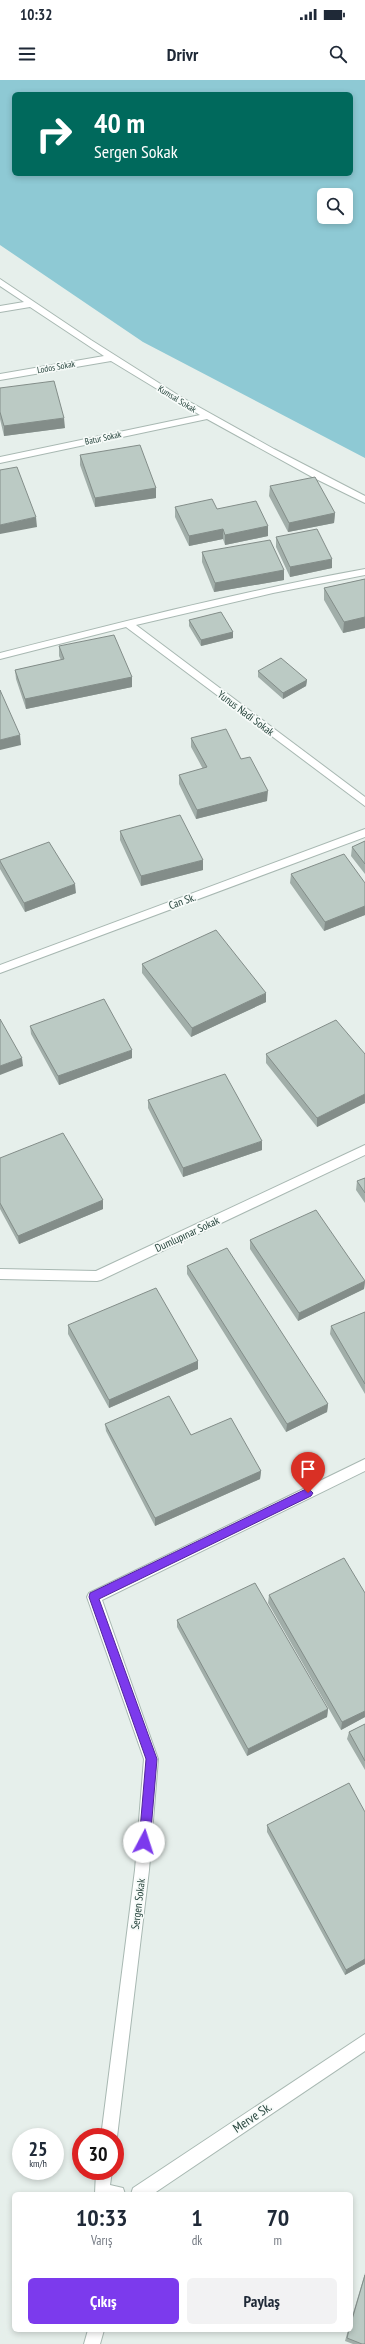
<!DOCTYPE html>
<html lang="tr">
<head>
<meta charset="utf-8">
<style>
  body { margin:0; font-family:"PT Sans Narrow",sans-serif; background:#f2f2f3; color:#1f2937; height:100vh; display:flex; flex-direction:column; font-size:15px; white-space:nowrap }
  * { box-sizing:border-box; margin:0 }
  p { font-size:13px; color:#747a83 }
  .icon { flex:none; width:22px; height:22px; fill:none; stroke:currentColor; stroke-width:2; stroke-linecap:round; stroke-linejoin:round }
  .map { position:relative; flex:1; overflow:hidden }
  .drawer { position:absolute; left:12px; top:2112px; width:341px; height:140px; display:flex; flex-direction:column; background:#fff; border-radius:6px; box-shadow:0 2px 6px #0003 }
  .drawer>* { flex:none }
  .banner { position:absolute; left:12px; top:12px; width:341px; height:84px; border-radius:6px; box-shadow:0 2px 6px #0003; background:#00695c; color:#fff; overflow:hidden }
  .buttons { position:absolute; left:317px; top:108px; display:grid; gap:8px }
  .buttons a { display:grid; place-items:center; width:36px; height:36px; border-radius:6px; background:#fff; box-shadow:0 2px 6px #0003; font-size:20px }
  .speed { position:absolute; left:12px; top:2048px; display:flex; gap:8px; font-size:20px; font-weight:700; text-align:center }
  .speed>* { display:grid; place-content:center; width:52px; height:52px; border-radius:50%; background:#fff; box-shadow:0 2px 6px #0003; line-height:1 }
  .speed small { font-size:10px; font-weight:400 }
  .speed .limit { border:6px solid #d22; background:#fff; color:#111 }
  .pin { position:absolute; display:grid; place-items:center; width:34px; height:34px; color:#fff; margin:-41px -17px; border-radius:50% 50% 50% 0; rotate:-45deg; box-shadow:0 0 4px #0007 }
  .pin .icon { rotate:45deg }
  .me { position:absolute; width:44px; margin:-22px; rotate:5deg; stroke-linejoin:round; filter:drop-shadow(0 0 3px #0008) }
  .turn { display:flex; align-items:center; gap:14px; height:84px; padding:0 16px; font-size:18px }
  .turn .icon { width:52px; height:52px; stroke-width:2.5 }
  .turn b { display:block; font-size:28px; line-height:34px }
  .eta { display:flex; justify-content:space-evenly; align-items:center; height:68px; text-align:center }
  .eta b { font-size:24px; font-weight:700; line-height:28px }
  .primary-button { display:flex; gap:8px; margin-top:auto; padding:8px 16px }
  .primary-button a { flex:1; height:46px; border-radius:6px; background:#7c3aed; color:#fff; font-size:16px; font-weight:700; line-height:46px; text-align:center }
  .primary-button a+a { background:#f2f2f3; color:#1f2937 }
  .status { display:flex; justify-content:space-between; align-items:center; height:28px; padding:0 20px; background:#fff; direction:ltr }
  .status svg { height:11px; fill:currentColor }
  header { display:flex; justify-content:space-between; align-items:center; height:52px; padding:0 16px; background:#fff; font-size:18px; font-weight:700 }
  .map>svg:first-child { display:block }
  .water { fill:#8ec9d4; fill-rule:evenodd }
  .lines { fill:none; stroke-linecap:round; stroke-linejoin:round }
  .street-casing { stroke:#a8b8b2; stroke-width:2 }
  .street { fill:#fff; fill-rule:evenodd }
  .wall { fill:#a1aea9 }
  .shaded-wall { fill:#838d89 }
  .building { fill:#bbcac4; stroke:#838d89 }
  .route { fill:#7c3aed; stroke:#51269a }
  .labels { text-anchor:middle; stroke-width:3.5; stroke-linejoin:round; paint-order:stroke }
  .far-street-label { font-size:9px; fill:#24423a; stroke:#f7fbf9 }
  .street-label { font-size:11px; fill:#24423a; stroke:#f7fbf9 }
  .near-street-label { font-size:13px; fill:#24423a; stroke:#f7fbf9 }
</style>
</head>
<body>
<div class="status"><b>10:32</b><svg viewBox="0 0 49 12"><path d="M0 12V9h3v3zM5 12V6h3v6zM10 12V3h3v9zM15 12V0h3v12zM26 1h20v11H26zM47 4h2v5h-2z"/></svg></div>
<header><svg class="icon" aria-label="menu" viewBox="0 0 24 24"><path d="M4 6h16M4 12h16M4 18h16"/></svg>Drivr<svg class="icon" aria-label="search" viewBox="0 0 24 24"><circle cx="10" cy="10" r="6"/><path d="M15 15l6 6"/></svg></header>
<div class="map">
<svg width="365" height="2264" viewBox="0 0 365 2264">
  <rect width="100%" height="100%" fill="#e6efeb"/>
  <path class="water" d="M0 0H365V378L143 262 0 165ZM14 14H351V94H14ZM324 115H346V137H324Z"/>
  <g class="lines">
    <g class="street-casing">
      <path id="street" d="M0 199 91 260 181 317 274 369 365 416V423L314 398 207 339 0 383V377L200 335 111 281 0 300V294L104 276 30 227 0 232V226L24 222 0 206Z
        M365 489V495L273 513 136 545 365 717V726L126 547 0 579V573C121 542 242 511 365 489Z
        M365 749V757L0 893V885Z
        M365 1065V1075L101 1200 97 1201 0 1199V1189L96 1191Z
        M365 1379V1391L102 1520 158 1679 149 1790 117 2057 115 2061V2057H101L135 1790 144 1679 87 1517 89 1513Z
        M365 1954V1971L153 2114H131L133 2108Z
        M96 2091H112L110 2105 123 2108 125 2114H95Z
        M88 2250H104L100 2264H84Z"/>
    </g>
    <use href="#street" class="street"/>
  </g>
  <path class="wall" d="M0 308 65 348 4 356 0 339Z
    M80 375 156 408V418L95 427 80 385Z
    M270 406 335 433 334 443 288 452 269 416Z
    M175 427 217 429 268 446V456L225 465 223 459 189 466 175 437Z
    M276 457 332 488 290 497 276 467Z
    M202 472 284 490V500L214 512 202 482Z
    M365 499V548L343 553 324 520V508Z
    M189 540 233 552V558L201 566 189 546Z
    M59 566 132 597V607L26 629 16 599 15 590 61 580 59 576Z
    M258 591 307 600 306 606 283 619 258 597Z
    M191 658 241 679 267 721 196 739 179 704V695L203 689 191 667Z
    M120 751 203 790 141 806 120 760Z
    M365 761V794L351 776 352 767Z
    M0 780 76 813 25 832 0 789Z
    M291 794 365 803V835L324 851 290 803Z
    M142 884 266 922 191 957 142 893Z
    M30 946 132 978 59 1005 31 954Z
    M266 974H365V1023L317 1047 266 983Z
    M148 1020 262 1070 183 1097 148 1028Z
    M0 1078 103 1129 19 1164 0 1129Z
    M365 1098V1123L356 1110 357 1101Z
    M250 1160 365 1201 364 1209 298 1241 250 1169Z
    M187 1186 328 1324 327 1332 286 1352 187 1194Z
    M365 1232V1314L330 1254 331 1246Z
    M68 1245 198 1281V1289L109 1328 68 1254Z
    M105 1344 191 1355 261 1391 260 1399 155 1446 106 1351Z
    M365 1513V1637L341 1650 268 1523 269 1515Z
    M177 1540 328 1629 327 1637 247 1676 177 1547Z
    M365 1644V1690L347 1659 349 1652Z
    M365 1732V1884L345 1895 267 1752V1745Z
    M365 2193V2264H353L345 2261 348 2250H351V2240Z"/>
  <path class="shaded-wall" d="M64 338 65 348 4 356V346Z
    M156 408V418L95 427V418Z
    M335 433 334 443 288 452 289 443Z
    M36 437 37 447 0 454V445Z
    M268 446V456L225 465V455Z
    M223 449V459L189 466V456Z
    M332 479V488L290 497V487Z
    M284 490V500L214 512 215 503Z
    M365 537V548L343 553 344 542Z
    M233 552V558L201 566V560Z
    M132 597V607L26 629 25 619Z
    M307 600 306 606 283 619V613Z
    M20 655 21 665 0 670V660Z
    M268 711 267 721 196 739 197 730Z
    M203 780V790L141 806V796Z
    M75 804 76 813 25 832 24 823Z
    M365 826V835L324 851 325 842Z
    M266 913V922L191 957 192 948Z
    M132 970V978L59 1005 58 996Z
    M22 978 23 986 0 995V986Z
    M365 1014V1023L317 1047V1038Z
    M262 1061V1070L183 1097V1088Z
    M103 1120V1129L19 1164 18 1156Z
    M365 1201 364 1209 298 1241 299 1233Z
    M198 1281V1289L109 1328V1320Z
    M328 1324 327 1332 286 1352 287 1344Z
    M261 1391 260 1399 155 1446V1438Z
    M328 1629 327 1637 247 1676 248 1669Z
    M365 1631V1637L341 1650 342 1642Z
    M365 1879V1884L345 1895 346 1890Z"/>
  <path class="building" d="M54 301 64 338 4 346 0 332V308Z
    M140 365 156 408 95 418 80 375Z
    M17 387 36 437 0 445V390Z
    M315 397 335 433 289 443 270 406Z
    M212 419 217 429 256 421 268 446 225 455 223 449 189 456 175 427Z
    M317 449 332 479 290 487 276 457Z
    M270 460 284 490 215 503 202 472Z
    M365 499V537L344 542 324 508Z
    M221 532 233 552 201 560 189 540Z
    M114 555 132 597 25 619 15 590 64 579 59 566Z
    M281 578 307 600 283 613 258 591Z
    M0 610 20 655 0 660Z
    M226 649 241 679 250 677 268 711 197 730 179 695 207 687 191 658Z
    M180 735 203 780 141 796 120 751Z
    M365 761V784L352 767Z
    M49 762 75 804 24 823 0 781V780Z
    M344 774 365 803V826L325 842 291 794Z
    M216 850 266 913 192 948 142 884Z
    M104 919 132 970 58 996 30 946Z
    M0 939 22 978 0 986Z
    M336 940 365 974V1014L317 1038 266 974Z
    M225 994 262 1061 183 1088 148 1020Z
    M63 1053 103 1120 18 1156 0 1123V1078Z
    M365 1098V1113L357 1101Z
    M316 1130 365 1201 299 1233 250 1160Z
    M227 1168 328 1324 287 1344 187 1186Z
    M156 1208 198 1281 109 1320 68 1245Z
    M365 1232V1304L331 1246Z
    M169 1316 191 1355 231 1338 261 1391 155 1438 105 1344Z
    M344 1478 365 1513V1631L342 1642 269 1515Z
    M255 1503 328 1629 248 1669 177 1540Z
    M365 1644V1681L349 1652Z
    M349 1703 365 1732V1879L346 1890 267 1745Z
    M365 2195V2264H362L347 2258 349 2250H351V2243Z"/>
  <path class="route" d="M308 1408 313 1413 311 1416 99 1519 157 1679 150 1762 148 1766H141L139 1762 146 1679 89 1517 90 1513Z"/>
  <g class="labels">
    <g class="far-street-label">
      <text transform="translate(56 287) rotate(-10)" y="3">Lodos Sokak</text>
      <text transform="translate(177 319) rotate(32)" y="3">Kumsal Sokak</text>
      <text transform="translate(103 358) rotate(-12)" y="3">Batur Sokak</text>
    </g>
    <g class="street-label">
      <text transform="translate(246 633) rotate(37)" y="4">Yunus Nadi Sokak</text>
      <text transform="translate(182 821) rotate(-20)" y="4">Can Sk.</text>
      <text transform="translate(187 1154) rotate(-25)" y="4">Dumlupınar Sokak</text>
      <text transform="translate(138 1824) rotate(-83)" y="4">Sergen Sokak</text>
    </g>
    <g class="near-street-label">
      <text transform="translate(252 2037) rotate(-34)" y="5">Merve Sk.</text>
    </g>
  </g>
</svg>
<div class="buttons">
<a><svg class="icon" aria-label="search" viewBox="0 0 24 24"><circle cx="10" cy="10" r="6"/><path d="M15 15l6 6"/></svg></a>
</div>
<div class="speed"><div>25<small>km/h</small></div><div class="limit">30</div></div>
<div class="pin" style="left:308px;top:1413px;background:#d93025"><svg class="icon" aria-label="arrive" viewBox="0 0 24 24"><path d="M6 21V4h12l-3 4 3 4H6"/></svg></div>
<svg class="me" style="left:144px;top:1762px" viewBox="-20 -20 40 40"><circle r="19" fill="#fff"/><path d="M0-13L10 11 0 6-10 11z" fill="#7c3aed"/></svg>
<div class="banner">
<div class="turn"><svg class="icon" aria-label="right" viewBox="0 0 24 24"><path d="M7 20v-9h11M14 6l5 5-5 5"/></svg><div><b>40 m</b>Sergen Sokak</div></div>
</div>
<section class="drawer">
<div class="eta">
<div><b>10:33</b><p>Varış</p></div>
<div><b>1</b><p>dk</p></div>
<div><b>70</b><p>m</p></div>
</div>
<div class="primary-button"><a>Çıkış</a><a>Paylaş</a></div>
</section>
</div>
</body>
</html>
